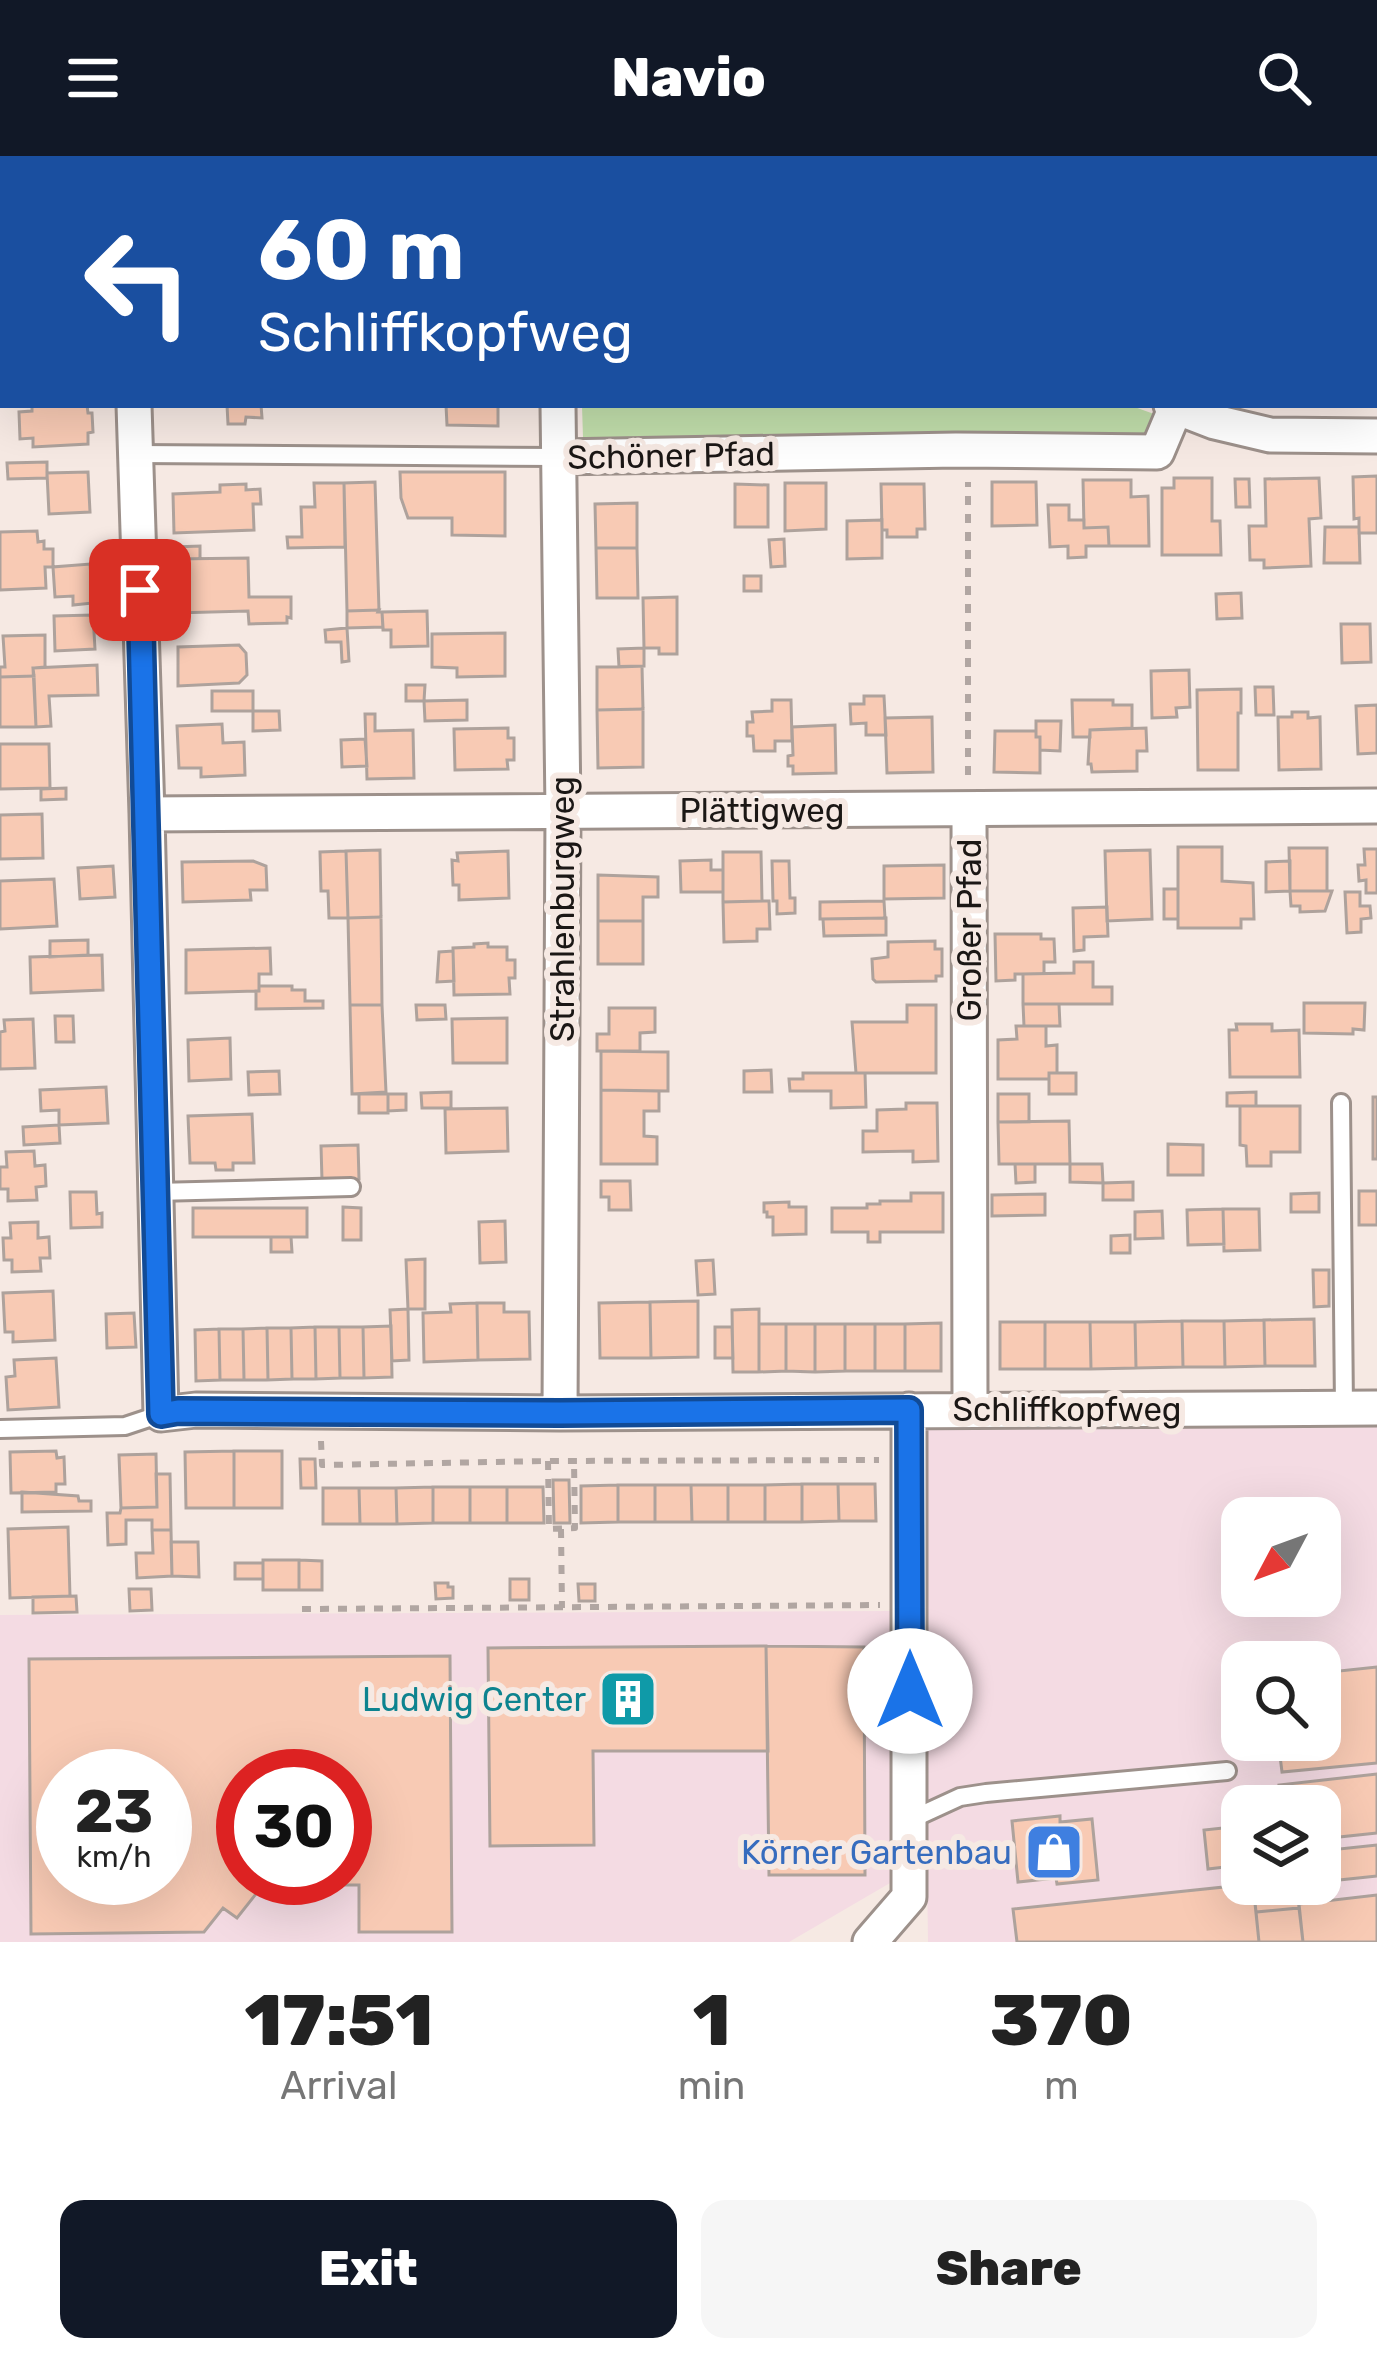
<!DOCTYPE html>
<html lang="en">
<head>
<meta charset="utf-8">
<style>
  body { margin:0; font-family:Rubik,sans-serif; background:#f6f6f6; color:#222; height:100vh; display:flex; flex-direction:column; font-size:45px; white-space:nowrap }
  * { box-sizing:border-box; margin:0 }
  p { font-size:39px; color:#767676 }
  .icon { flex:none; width:66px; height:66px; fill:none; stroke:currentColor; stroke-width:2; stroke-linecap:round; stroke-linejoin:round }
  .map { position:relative; height:1786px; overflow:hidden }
  .drawer { display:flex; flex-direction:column; background:#fff; flex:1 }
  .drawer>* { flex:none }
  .banner { position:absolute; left:0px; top:0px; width:1377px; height:252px; box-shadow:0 12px 48px #0002; background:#1a4fa0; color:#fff; overflow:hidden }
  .needle { width:78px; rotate:229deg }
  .fabs { position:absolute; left:1221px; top:1341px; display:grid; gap:24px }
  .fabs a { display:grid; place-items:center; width:120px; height:120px; border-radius:24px; background:#fff; box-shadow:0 12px 48px #0002; font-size:60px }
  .speed { position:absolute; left:36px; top:1593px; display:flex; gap:24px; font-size:60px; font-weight:700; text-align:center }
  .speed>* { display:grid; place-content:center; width:156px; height:156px; border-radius:50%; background:#fff; box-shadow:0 12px 48px #0002; line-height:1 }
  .speed small { font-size:30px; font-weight:400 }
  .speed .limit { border:18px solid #d22; background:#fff; color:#111 }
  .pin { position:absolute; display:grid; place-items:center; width:102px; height:102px; color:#fff; margin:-51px; border-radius:24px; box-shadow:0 6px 18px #0006 }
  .me { position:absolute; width:132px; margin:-66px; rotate:0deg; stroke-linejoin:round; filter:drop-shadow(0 0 9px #0008) }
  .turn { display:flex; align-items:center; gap:42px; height:252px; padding:0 60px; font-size:54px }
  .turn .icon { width:156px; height:156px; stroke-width:2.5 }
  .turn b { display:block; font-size:84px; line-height:102px }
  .eta { display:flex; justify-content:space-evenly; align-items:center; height:204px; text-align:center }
  .eta b { font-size:72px; font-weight:800; line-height:84px }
  .cta { display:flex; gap:24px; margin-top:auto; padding:24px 60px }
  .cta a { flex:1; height:138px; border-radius:24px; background:#111827; color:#fff; font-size:48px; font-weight:800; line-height:138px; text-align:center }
  .cta a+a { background:#f6f6f6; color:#222 }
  header { display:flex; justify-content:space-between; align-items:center; height:156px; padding:0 60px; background:#111827; color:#fff; font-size:54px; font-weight:800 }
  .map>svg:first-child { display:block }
  .commercial { fill:#f4dbe3; fill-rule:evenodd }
  .green { fill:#c0ddaa }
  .building { fill:#f8cab4; stroke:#aea29c; stroke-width:3; fill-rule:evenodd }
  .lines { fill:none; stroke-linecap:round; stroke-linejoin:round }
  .lane-casing { stroke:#9d918b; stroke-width:22 }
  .street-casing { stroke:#9d918b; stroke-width:39 }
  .path { stroke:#b1a6a2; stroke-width:6; stroke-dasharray:9 9; stroke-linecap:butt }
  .lane { stroke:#fff; stroke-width:16 }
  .street { stroke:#fff; stroke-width:33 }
  .route-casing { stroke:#114b97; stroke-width:30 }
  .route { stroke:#1a73e8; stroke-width:21 }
  .labels { text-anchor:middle; stroke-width:12; stroke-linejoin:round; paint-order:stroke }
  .street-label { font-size:33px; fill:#1b1715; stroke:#f6e9e3 }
  .culture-label { font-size:33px; fill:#0d838f; stroke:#f6e9e3; text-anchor:end }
  .shop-label { font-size:33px; fill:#366cbe; stroke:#f6e9e3; text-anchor:end }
</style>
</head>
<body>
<header><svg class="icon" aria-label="menu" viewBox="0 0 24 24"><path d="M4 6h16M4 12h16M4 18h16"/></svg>Navio<svg class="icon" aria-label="search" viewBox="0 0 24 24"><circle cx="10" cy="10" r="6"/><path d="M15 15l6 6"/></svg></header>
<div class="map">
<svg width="1377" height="1786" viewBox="0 0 1377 1786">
  <rect width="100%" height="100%" fill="#f6e9e3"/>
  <path class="commercial" d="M1377 1269V1786H928L921 1272ZM1242 1362H1320V1440H1242ZM1242 1506H1320V1584H1242ZM1242 1650H1320V1728H1242Z
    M891 1455 890 1727 789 1786H0V1459ZM63 1620H165V1722H63ZM243 1620H345V1722H243Z"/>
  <path class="green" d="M582 249H1129L1154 258 1145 283 583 282Z"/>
  <path class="building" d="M32 249H87L88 257H92L93 276 88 277V288L33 291V282L20 283 19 256 32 255Z
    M227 249H261L262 262 246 261 245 268H228Z
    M446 249H498V270L447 269Z
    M47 306V322L8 323 7 307Z
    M88 316 90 356 49 358 47 317Z
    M400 316H505V380L452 379V362H408L401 342Z
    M1377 320V377H1359V362L1354 363 1353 321Z
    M1174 322H1212V365H1220L1221 399H1162V332H1174Z
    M1319 322 1321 362 1309 363 1311 410 1264 412V404H1250L1249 370H1266L1265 323Z
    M1235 323H1249L1250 351H1236Z
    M1083 324H1131V341L1148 340 1149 390H1109L1108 371 1084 372Z
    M375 326 379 454 347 455 344 327Z
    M992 326H1036L1037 369 992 370Z
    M314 327H344L345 391 288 392 287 381H302L301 351H315Z
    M785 327H826V373L785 375Z
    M246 328V334L260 333 261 348H253L254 374 174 377 173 338 220 336V329Z
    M735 328 768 329V371H735Z
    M881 328H924L925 373H917V381H887V374H882Z
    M637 347V392H596L595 348Z
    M1048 349H1069V364H1084V372L1108 371 1109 390H1086V401L1068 402V390L1050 391Z
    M882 364V402L847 403V365Z
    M1325 371H1359L1360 407H1324Z
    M37 375 38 386 44 385V393H53V411H45L46 432 0 434V376Z
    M784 383 785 410 771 411 769 384Z
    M200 390V403H174V391Z
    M596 392H637L638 442H597Z
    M248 402 249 441H291V462L287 461V467L249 468 248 455 175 457 174 403Z
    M90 408 93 447 73 449V440L55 441 53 411Z
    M744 420H761V435H744Z
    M1241 437 1242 462 1217 463 1216 438Z
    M677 441V498H659V492H644L643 442Z
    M379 454 378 456H382L383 471 347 472V455Z
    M427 455 428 490 391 491V474H383L382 456Z
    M93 459 95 493 55 495 54 460Z
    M1341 468H1370L1371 506 1342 507Z
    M347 472 349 505 342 506 341 486H326L325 474Z
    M505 477V520L457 521V512L432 511V478Z
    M45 479V511L33 512 34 520 0 521V511H5L3 480Z
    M239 489 246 497 247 519 239 527 178 530V491Z
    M644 492V510L619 511 618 493Z
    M97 509 98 539 49 540 51 570 36 571 33 512Z
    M642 510 643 553 597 554V511Z
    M1189 514 1190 551 1176 552 1177 561 1152 562 1151 515Z
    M34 520 36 571H0V521Z
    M406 529H425L424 545H406Z
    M1255 531H1273L1274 559H1256Z
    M1241 533V557H1238V614H1198L1197 534Z
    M212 535H253V555H212Z
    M864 540H884L886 579H866V567L851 568 850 548H864Z
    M467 544V564L425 565 424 545Z
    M772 544H791L792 585H775V595H754L753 580H747V566H753L752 556 772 555Z
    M1072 544H1113V549H1132V572L1090 574V581H1073Z
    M1377 549V597L1358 598 1356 550Z
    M643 553V611L598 612 597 554Z
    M253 555H279L280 574 253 575Z
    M1292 556H1308V562L1320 561 1321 613 1279 614 1278 561H1292Z
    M365 558H375V575L413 574 414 622 367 623Z
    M932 561 933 616 887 617 885 562Z
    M1036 565H1061L1060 595 1040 594V581H1036Z
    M222 568 223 587 244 586 245 619 201 621V612H179L177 570Z
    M835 569 836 617 793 618V610H788V600L793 599 792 571Z
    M508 572V582H514V604H507L508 613 455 614 454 573Z
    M1146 572 1147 595H1137V615L1092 616 1091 608H1088L1090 574Z
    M995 575H1036V581H1040V617L994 616Z
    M365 583 367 610 342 611 341 584Z
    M0 588H49L50 632 0 633Z
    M66 632V643L41 644V633Z
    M42 658 43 702 0 703V659Z
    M1178 691H1222V725L1253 727 1254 763H1241V772H1178Z
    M1289 692H1327V735H1290Z
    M1364 693H1377V737H1366V724L1359 725 1358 709H1365Z
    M380 694 381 761 348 762 346 695Z
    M1150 694 1152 763 1107 765 1105 695Z
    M346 695 348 762H329L328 735H321L320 696Z
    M508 695 509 742 459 744V729H453L452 704 458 705 457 697Z
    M723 696H761L762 745 723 746Z
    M711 704V714H723V736H681L680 705Z
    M253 705 266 710 267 734H250L251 744 183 746 182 706Z
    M772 705H789L790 742H795V757L777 758V745H773Z
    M1290 705V735L1266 736V706Z
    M944 709V742L884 743V710Z
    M113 710 115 741 80 743 78 712Z
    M598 719 658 721V741H643V765H598Z
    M54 723 57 770 0 773V725Z
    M1164 733H1178V763H1164Z
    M1290 735H1332L1325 755 1300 756V750H1291Z
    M1345 736H1360V750H1370L1371 762 1361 763V776L1347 777Z
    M762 745H769L770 773H757V785L724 786 723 746Z
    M884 745 885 762 820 763V746Z
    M1107 751 1108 780 1084 781V794L1074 795 1073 752Z
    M381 761 382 849H350L348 762Z
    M886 762V779L824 780 823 763Z
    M598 765H643V808H598Z
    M995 778H1041V783H1054L1055 806H1044V818H1015V824L996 825Z
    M88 784V799L50 801V785Z
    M935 785V793H942V820H936V825L876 826 873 823 872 803 888 801V786Z
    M488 787V791H507V804H515V822H509L510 838 454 839 453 792 474 791V788Z
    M270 792 271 818H259V835L186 837V794Z
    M453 795 454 825 437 826 439 796Z
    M102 799 103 834 31 837 30 801Z
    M1074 806H1093V831H1112V848H1023V818L1074 817Z
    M259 830H292V834H305V845H323V852L256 853V835H259Z
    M1304 847H1365L1364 874 1353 873V878L1304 877Z
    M1023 848H1059L1060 870H1024Z
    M350 849H382L386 936 352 938Z
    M416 849H445L446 863 417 864Z
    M907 849H936V917H856L852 866H907Z
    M609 852H655V876L640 877V895H597V878H609Z
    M55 860H73L74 886H56Z
    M507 862V907H453L452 863Z
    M33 863 35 912 0 913V876L5 875 4 864Z
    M1236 868H1272V875L1299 874 1300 921H1230L1229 874H1237Z
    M1016 870H1046V890L1057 889V917H1049V923H998V884L1017 883Z
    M230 882 231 923 189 925 188 884Z
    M601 895 668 896V935L601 934Z
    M771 914 772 936H744V915Z
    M279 915 280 938 249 939 248 916Z
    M803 917H865L866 951 831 952V935H790L789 923H803Z
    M1049 917H1076V938H1049Z
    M106 931 108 967 59 969V954L41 955 40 934Z
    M601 934 659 935V955H644V980L657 981V1008H601Z
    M451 936V952H422L421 937Z
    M1256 936V950H1227V937Z
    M359 938H388V957H359Z
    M388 938H406V954L388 955Z
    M998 938H1029V966H998Z
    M1373 941H1377V1003H1373Z
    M906 947H937L938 1005 913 1006V995L863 996V975H877V954L906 953Z
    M1240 950H1300V996H1271V1010H1247L1246 990 1240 989Z
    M507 952 508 995 446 997 445 953Z
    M252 958 254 1007H233V1014H216L215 1007H190L188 960Z
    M1069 965 1070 1008H999L998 966Z
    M59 969 60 987 24 989 23 971Z
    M1168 988 1203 989V1019H1168Z
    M358 989 359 1023 322 1024 321 990Z
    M34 995 35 1010 45 1009 46 1030 36 1031 37 1044 8 1045V1033H0V1011H7L6 996Z
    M1015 1008H1035V1026L1016 1027Z
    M1070 1008H1102L1103 1027 1070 1026Z
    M601 1025H630L631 1054H609V1041H601Z
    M1133 1026V1044H1103V1027Z
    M1359 1035H1377V1069H1359Z
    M70 1036H96L97 1058 102 1057V1071L71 1072Z
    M911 1037H943V1076H880V1086H868V1076H832V1052H867V1048H880V1045H911Z
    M1319 1037V1056H1291V1038Z
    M1045 1038V1059L992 1060V1039Z
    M789 1046V1051H806V1078L773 1079V1061H767V1056H764V1047Z
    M343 1051 361 1052V1084H343Z
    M193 1052H307V1081H193Z
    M1223 1053 1224 1088 1188 1089 1187 1054Z
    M1223 1053H1259L1260 1094 1224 1095Z
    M1162 1055 1163 1082 1135 1083V1056Z
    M505 1065 506 1106 480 1107 479 1066Z
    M38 1066V1082L49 1081 50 1102H40L41 1115 12 1116V1104H4L3 1082H11L10 1067Z
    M1130 1079V1097H1111V1080Z
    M271 1081H291L292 1096H271Z
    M425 1103V1153H408L406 1104Z
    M713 1104 715 1138 698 1139 696 1105Z
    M1313 1114H1329V1150L1314 1151Z
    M53 1135 55 1184 13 1186V1176H5L3 1137Z
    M698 1145V1201L651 1202 650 1146Z
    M650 1146 651 1202H600L599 1147Z
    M477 1147H504V1156H529L530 1203 478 1204Z
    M477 1147 478 1204 424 1206 423 1157 451 1156 450 1148Z
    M408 1153 409 1204 392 1205 390 1154Z
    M759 1153V1216H733L732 1154Z
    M134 1157 136 1191 107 1192 106 1158Z
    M1314 1163 1315 1210H1265L1264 1164Z
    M1264 1164 1265 1210 1225 1211 1224 1165Z
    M1182 1165 1183 1211 1136 1212 1135 1166Z
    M1182 1165H1224L1225 1211H1183Z
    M1000 1166H1045V1213H1000Z
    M1045 1166H1090L1091 1213H1045Z
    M1090 1166H1135L1136 1212 1091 1213Z
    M941 1167V1215H905V1168Z
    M759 1168H786V1215L759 1216Z
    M786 1168H815V1216L786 1215Z
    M815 1168H845V1215L815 1216Z
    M845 1168H875V1215H845Z
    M875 1168H905V1215H875Z
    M391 1170 392 1221 364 1222 363 1171Z
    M315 1171H339L340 1222 316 1223Z
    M315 1171 316 1223H292L291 1172Z
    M339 1171H363L364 1222H340Z
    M715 1171H732L733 1202H715Z
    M267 1172 268 1224H244L243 1173Z
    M267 1172H291L292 1223 268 1224Z
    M219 1173H243L244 1224H220Z
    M219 1173 220 1224 196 1225 195 1174Z
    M56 1202 59 1251 8 1254 6 1221 15 1220 14 1204Z
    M56 1295 57 1302 64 1301 65 1328H56V1336L11 1337 10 1296Z
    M234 1295V1352H186L185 1296Z
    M234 1295H282V1352H234Z
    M156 1298 157 1351 121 1352 119 1299Z
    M300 1303H315L316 1332H301Z
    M156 1318H170L171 1374H152V1364H126V1388L108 1389 107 1357H120L121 1352 157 1351Z
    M553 1324H569L570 1367H554Z
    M802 1328V1366H765V1329Z
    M802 1328H838L839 1365 802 1366Z
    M838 1328H875L876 1365H839Z
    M618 1329V1366L581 1367V1330Z
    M618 1329H655V1366H618Z
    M655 1329H691L692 1366H655Z
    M691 1329H728V1366H692Z
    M728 1329H765V1366H728Z
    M433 1331V1367L397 1368 396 1332Z
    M433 1331H470V1367H433Z
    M470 1331H507V1367H470Z
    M507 1331H543L544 1367H507Z
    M323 1332H359L360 1368H323Z
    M359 1332H396L397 1368H360Z
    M22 1336 78 1340 79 1345H91V1355L22 1356Z
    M68 1371 70 1440 10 1442 8 1373Z
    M152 1374H171L172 1420 137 1422 136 1397H153Z
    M171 1386H198L199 1421 172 1420Z
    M263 1404H299V1434H263Z
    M299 1404 322 1405V1434H299Z
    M235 1407H263V1423H235Z
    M510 1423H529V1444H510Z
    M435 1427H448V1431H453V1442L436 1443Z
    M578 1428H595V1445H579Z
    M129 1433H151L152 1454 130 1455Z
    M76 1440 77 1456 33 1457V1441Z
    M766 1490 768 1595H593L594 1689 490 1690 488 1492Z
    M766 1490 864 1491 865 1719H769Z
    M450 1500 452 1776H359V1729H263L237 1762 223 1752 204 1776 31 1778 29 1503ZM63 1620H165V1722H63ZM243 1620H345V1722H243Z
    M1377 1511V1607L1282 1616 1278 1584H1320V1517Z
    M1377 1618V1677L1320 1683V1650H1282L1279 1629Z
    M1060 1660V1666L1092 1663 1098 1724 1057 1728 1056 1722 1018 1726 1012 1665Z
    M1242 1670V1709L1208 1713 1204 1674Z
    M1377 1689V1720L1320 1726V1695Z
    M1253 1728 1259 1786H1017L1013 1753Z
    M1253 1728H1297L1299 1752 1256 1756Z
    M1377 1739V1786H1303L1299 1748Z
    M1299 1752 1303 1786H1259L1256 1756Z"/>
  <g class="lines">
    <g class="lane-casing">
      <path id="lane" d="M136 298 558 301
        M1341 947 1344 1252
        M156 1036 351 1031
        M0 1273 125 1270 161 1258
        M910 1664 960 1641 986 1637 1227 1615"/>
    </g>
    <g class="street-casing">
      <path id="street" d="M132 3V0
        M512 3V0
        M885 3 886 0
        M1258 3V0
        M0 68H3
        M134 249 147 658 161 1258 196 1254 560 1257 1377 1252
        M558 249 563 655 560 1257
        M1171 249 1215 266 1270 279 1377 280
        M558 301 956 294 1157 296 1176 251
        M969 653 970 1253
        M147 658 1377 650
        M870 1786 909 1741V1254"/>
    </g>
    <path class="path" d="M1374 17H1377
      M968 619V326
      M321 1285 322 1309 548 1305 879 1304
      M548 1305 549 1373 575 1372 574 1305
      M561 1373 562 1452
      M302 1453 880 1449"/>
    <use href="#lane" class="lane"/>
    <use href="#street" class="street"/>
  </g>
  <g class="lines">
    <g class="route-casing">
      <path id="route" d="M140 434 161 1258 178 1255 560 1257 909 1254 910 1535"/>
    </g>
    <use href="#route" class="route"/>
  </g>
  <defs>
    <g id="building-square" transform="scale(3)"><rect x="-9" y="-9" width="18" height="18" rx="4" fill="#0f9aa8" stroke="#f6e9e3"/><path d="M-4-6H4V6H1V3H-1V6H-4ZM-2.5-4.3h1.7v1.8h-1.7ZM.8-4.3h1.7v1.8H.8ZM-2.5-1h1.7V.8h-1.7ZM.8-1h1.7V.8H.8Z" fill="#fff"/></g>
    <g id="shop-square" transform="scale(3)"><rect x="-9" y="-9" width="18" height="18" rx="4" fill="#3f7fe0" stroke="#f6e9e3"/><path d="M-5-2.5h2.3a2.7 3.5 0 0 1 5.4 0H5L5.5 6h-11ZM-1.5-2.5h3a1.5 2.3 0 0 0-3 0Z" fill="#fff"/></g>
  </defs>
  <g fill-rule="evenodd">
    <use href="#building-square" x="628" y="1543"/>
    <use href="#shop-square" x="1054" y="1696"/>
  </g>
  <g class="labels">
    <g class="street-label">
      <text transform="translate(671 299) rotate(-1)" y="12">Schöner Pfad</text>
      <text x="762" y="666">Plättigweg</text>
      <text transform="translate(562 753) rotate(-90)" y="12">Strahlenburgweg</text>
      <text transform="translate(969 774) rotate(-90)" y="12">Großer Pfad</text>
      <text x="1067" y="1265">Schliffkopfweg</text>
    </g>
    <g class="culture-label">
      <text x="586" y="1555">Ludwig Center</text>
    </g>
    <g class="shop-label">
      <text x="1012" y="1708">Körner Gartenbau</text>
    </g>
  </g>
</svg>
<div class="fabs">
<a><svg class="needle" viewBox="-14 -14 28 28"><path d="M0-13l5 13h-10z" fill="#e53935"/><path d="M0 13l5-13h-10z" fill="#767676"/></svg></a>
<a><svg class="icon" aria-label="search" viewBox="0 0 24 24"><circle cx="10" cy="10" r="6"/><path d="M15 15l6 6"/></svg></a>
<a><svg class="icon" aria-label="layers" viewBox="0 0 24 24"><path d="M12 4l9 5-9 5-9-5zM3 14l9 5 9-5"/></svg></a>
</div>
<div class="speed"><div>23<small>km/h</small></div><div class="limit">30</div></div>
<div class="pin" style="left:140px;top:434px;background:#d93025"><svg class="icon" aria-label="arrive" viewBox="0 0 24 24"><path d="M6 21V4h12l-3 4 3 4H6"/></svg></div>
<svg class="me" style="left:910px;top:1535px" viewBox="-20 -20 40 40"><circle r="19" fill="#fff"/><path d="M0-13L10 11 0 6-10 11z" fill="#1a73e8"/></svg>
<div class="banner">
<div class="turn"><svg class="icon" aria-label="left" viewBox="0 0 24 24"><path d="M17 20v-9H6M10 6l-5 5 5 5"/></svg><div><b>60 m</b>Schliffkopfweg</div></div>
</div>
</div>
<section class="drawer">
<div class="eta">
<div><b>17:51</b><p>Arrival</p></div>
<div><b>1</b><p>min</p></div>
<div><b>370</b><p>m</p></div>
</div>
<div class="cta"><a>Exit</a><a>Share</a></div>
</section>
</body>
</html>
